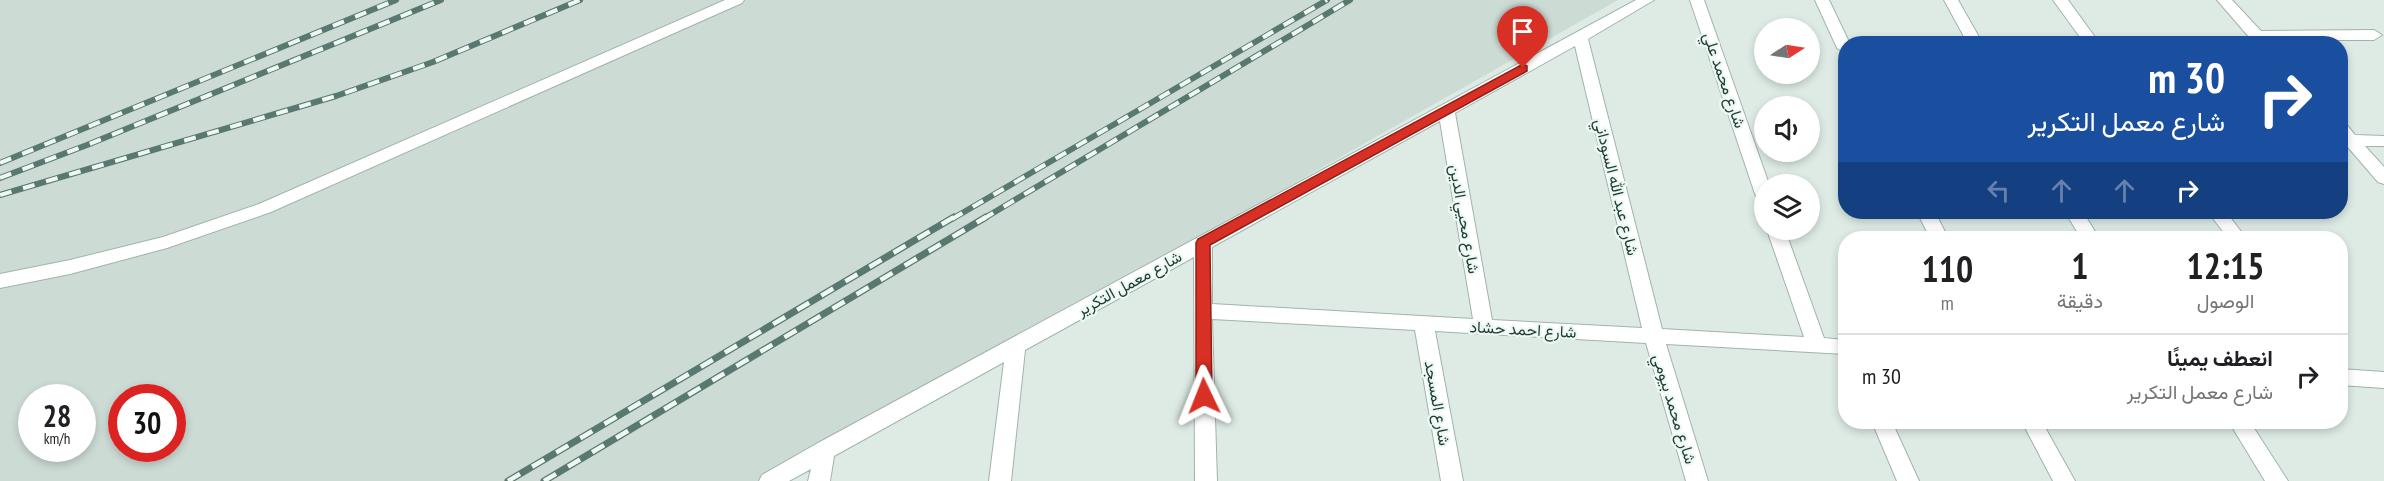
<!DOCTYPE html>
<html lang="ar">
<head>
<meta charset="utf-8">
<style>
  body { margin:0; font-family:"PT Sans Narrow",Vazirmatn,sans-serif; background:#f2f2f2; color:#202124; direction:rtl; height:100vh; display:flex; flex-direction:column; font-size:22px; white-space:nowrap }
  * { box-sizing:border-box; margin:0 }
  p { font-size:20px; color:#757577 }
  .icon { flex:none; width:33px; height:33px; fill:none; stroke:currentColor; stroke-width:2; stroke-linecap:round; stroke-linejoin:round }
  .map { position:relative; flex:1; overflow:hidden; direction:ltr }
  .side { position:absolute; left:1838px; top:231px; width:510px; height:198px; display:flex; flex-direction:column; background:#fff; border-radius:24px; box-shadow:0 3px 9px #0003; direction:rtl }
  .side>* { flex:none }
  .guide { position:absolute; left:1838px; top:36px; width:510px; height:183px; border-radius:24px; box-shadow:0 3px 9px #0003; direction:rtl; background:#1a4fa0; color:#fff; overflow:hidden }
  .needle { width:39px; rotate:78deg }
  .fabs { position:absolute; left:1754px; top:18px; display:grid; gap:12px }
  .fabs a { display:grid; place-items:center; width:66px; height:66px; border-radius:50%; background:#fff; box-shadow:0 3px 9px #0003; font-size:30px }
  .speed { position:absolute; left:18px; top:384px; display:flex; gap:12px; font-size:30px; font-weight:700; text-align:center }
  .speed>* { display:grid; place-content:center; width:78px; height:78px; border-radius:50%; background:#fff; box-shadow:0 3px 9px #0003; line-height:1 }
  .speed small { font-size:15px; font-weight:400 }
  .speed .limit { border:9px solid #d22; background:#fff; color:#111 }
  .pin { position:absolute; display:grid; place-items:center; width:51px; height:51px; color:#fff; margin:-62px -26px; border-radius:50% 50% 50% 0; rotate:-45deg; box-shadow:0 0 6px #0007 }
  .pin .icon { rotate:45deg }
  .me { position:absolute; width:66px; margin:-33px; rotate:358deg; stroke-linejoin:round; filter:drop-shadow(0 0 4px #0008) }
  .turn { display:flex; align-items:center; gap:21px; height:126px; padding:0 24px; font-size:27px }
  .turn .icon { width:78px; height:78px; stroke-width:2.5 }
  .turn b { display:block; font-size:42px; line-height:51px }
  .lanes { display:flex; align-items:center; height:57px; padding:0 24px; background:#0003; justify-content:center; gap:30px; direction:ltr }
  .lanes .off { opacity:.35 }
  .eta { display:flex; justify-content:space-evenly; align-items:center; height:102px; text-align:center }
  .eta b { font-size:36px; font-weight:700; line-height:42px }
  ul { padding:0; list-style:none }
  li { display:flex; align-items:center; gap:18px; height:84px; padding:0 24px; border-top:2px solid #e0e0e0 }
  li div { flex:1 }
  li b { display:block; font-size:22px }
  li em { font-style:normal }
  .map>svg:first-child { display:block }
  .built { fill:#ccdbd4; fill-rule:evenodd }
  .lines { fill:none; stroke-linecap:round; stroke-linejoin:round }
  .minor-casing { stroke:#a1b3ac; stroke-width:2 }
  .minor { fill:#fff; fill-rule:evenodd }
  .rail-far1-casing { stroke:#587870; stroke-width:6 }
  .rail-casing { stroke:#587870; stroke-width:7 }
  .rail-far1 { stroke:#eef8f3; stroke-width:4; stroke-dasharray:12; stroke-linecap:butt }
  .rail { stroke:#eef8f3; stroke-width:4.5; stroke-dasharray:14; stroke-linecap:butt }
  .route { fill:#d93025; stroke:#8d1f18; stroke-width:1.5 }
  .labels { text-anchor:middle; stroke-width:4.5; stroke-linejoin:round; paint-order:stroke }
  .street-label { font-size:16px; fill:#1e3c34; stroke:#eef8f3 }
</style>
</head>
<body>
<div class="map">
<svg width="2384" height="481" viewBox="0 0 2384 481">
  <rect width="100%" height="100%" fill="#deebe5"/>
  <path class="built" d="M0 0H1618L768 481H0ZM32 398H82V448H32ZM122 398H172V448H122Z"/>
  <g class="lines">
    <g class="minor-casing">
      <path id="minor" d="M725 0H744L742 3 271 212 167 248 70 274 0 288V274L70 260 163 237 259 204Z
        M1636 0H1654L1588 39 1662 329 1804 337 1767 230H1785L1824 338 1845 340V354L1666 344 1708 481H1686L1646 343 1435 331 1463 481H1441L1415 330 1212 319 1217 481H1195L1194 257 1025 350 1011 481H989L1004 362 834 456 830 481H808L811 469 789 481H759L762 475 818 443ZM1575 46 1642 328 1492 320 1455 113ZM1440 121 1473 319 1212 304V247Z
        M1690 0H1704L1769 184H1764V200L1758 198 1755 194Z
        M1815 0H1829L1850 44H1845V53L1837 48Z
        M1944 0H1958L1983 44H1968Z
        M2053 0H2068L2100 44H2085Z
        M2217 0H2232L2261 31 2374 30 2382 35 2374 40H2269L2271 44H2255Z
        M2340 123 2346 124 2355 135 2384 136V146H2365L2384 167V184L2378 182 2346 145 2340 144Z
        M1917 212H1935L1948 238H1930Z
        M2065 212H2083L2099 238H2081Z
        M2208 212H2226L2246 238H2228Z
        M2340 369 2384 372V388L2340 385Z
        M1872 422H1892L1919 481H1897Z
        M2022 422H2042L2075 481H2053Z
        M2229 422H2250L2288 481H2265Z"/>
    </g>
    <use href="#minor" class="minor"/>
    <g class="rail-far1-casing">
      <path id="rail-far1" d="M0 163 396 0
        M0 178 87 145 441 0
        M0 195 336 96 433 62 580 0
        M952 219 1327 0
        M983 219 1350 0"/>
    </g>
    <g class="rail-casing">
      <path id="rail" d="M508 481 954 217
        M544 481 986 217"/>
    </g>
    <use href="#rail-far1" class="rail-far1"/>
    <use href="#rail" class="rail"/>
  </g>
  <path class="route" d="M1523 64 1527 66V71L1210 245 1212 396 1209 400H1199L1196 396V243L1198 239Z"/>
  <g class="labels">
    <g class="street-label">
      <text transform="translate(1725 80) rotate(71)" y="6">شارع محمد علي</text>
      <text transform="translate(1617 187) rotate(76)" y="6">شارع عبد الله السوداني</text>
      <text transform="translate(1465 219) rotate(80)" y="6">شارع محيي الدين</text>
      <text transform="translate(1129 283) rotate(-29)" y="6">شارع معمل التكرير</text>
      <text transform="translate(1523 329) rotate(3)" y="6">شارع احمد حشاد</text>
      <text transform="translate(1438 403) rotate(80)" y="6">شارع المسجد</text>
      <text transform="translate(1675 409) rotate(73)" y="6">شارع محمد بيومي</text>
    </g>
  </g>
</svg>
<div class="fabs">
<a><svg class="needle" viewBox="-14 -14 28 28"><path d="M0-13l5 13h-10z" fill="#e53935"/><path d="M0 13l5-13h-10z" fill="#757577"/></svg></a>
<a><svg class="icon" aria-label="sound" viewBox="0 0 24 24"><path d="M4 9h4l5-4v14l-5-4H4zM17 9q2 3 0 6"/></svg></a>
<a><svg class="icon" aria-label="layers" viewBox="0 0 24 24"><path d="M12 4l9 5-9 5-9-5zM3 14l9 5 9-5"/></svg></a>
</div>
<div class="speed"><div>28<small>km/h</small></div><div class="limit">30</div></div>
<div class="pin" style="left:1523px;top:68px;background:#d93025"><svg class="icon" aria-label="arrive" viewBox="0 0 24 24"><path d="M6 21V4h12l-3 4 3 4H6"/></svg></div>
<svg class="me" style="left:1204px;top:396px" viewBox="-20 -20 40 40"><path d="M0-17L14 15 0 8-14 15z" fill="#d93025" stroke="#fff" stroke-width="4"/></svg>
<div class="guide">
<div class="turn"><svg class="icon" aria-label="right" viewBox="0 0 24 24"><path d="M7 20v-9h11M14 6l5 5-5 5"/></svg><div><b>30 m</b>شارع معمل التكرير</div></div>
<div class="lanes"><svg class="icon off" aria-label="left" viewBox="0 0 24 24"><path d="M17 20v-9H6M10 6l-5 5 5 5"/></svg><svg class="icon off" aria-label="ahead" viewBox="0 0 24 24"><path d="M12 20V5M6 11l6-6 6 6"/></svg><svg class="icon off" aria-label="ahead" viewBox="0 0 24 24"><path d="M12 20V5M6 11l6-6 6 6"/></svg><svg class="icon" aria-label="right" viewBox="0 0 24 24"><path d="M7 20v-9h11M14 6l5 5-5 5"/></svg></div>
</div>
<section class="side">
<div class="eta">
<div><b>12:15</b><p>الوصول</p></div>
<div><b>1</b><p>دقيقة</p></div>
<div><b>110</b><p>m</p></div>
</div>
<ul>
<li><svg class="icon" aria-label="right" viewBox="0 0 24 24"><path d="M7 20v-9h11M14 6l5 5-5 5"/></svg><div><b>انعطف يمينًا</b><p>شارع معمل التكرير</p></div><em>30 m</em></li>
</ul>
</section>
</div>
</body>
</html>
